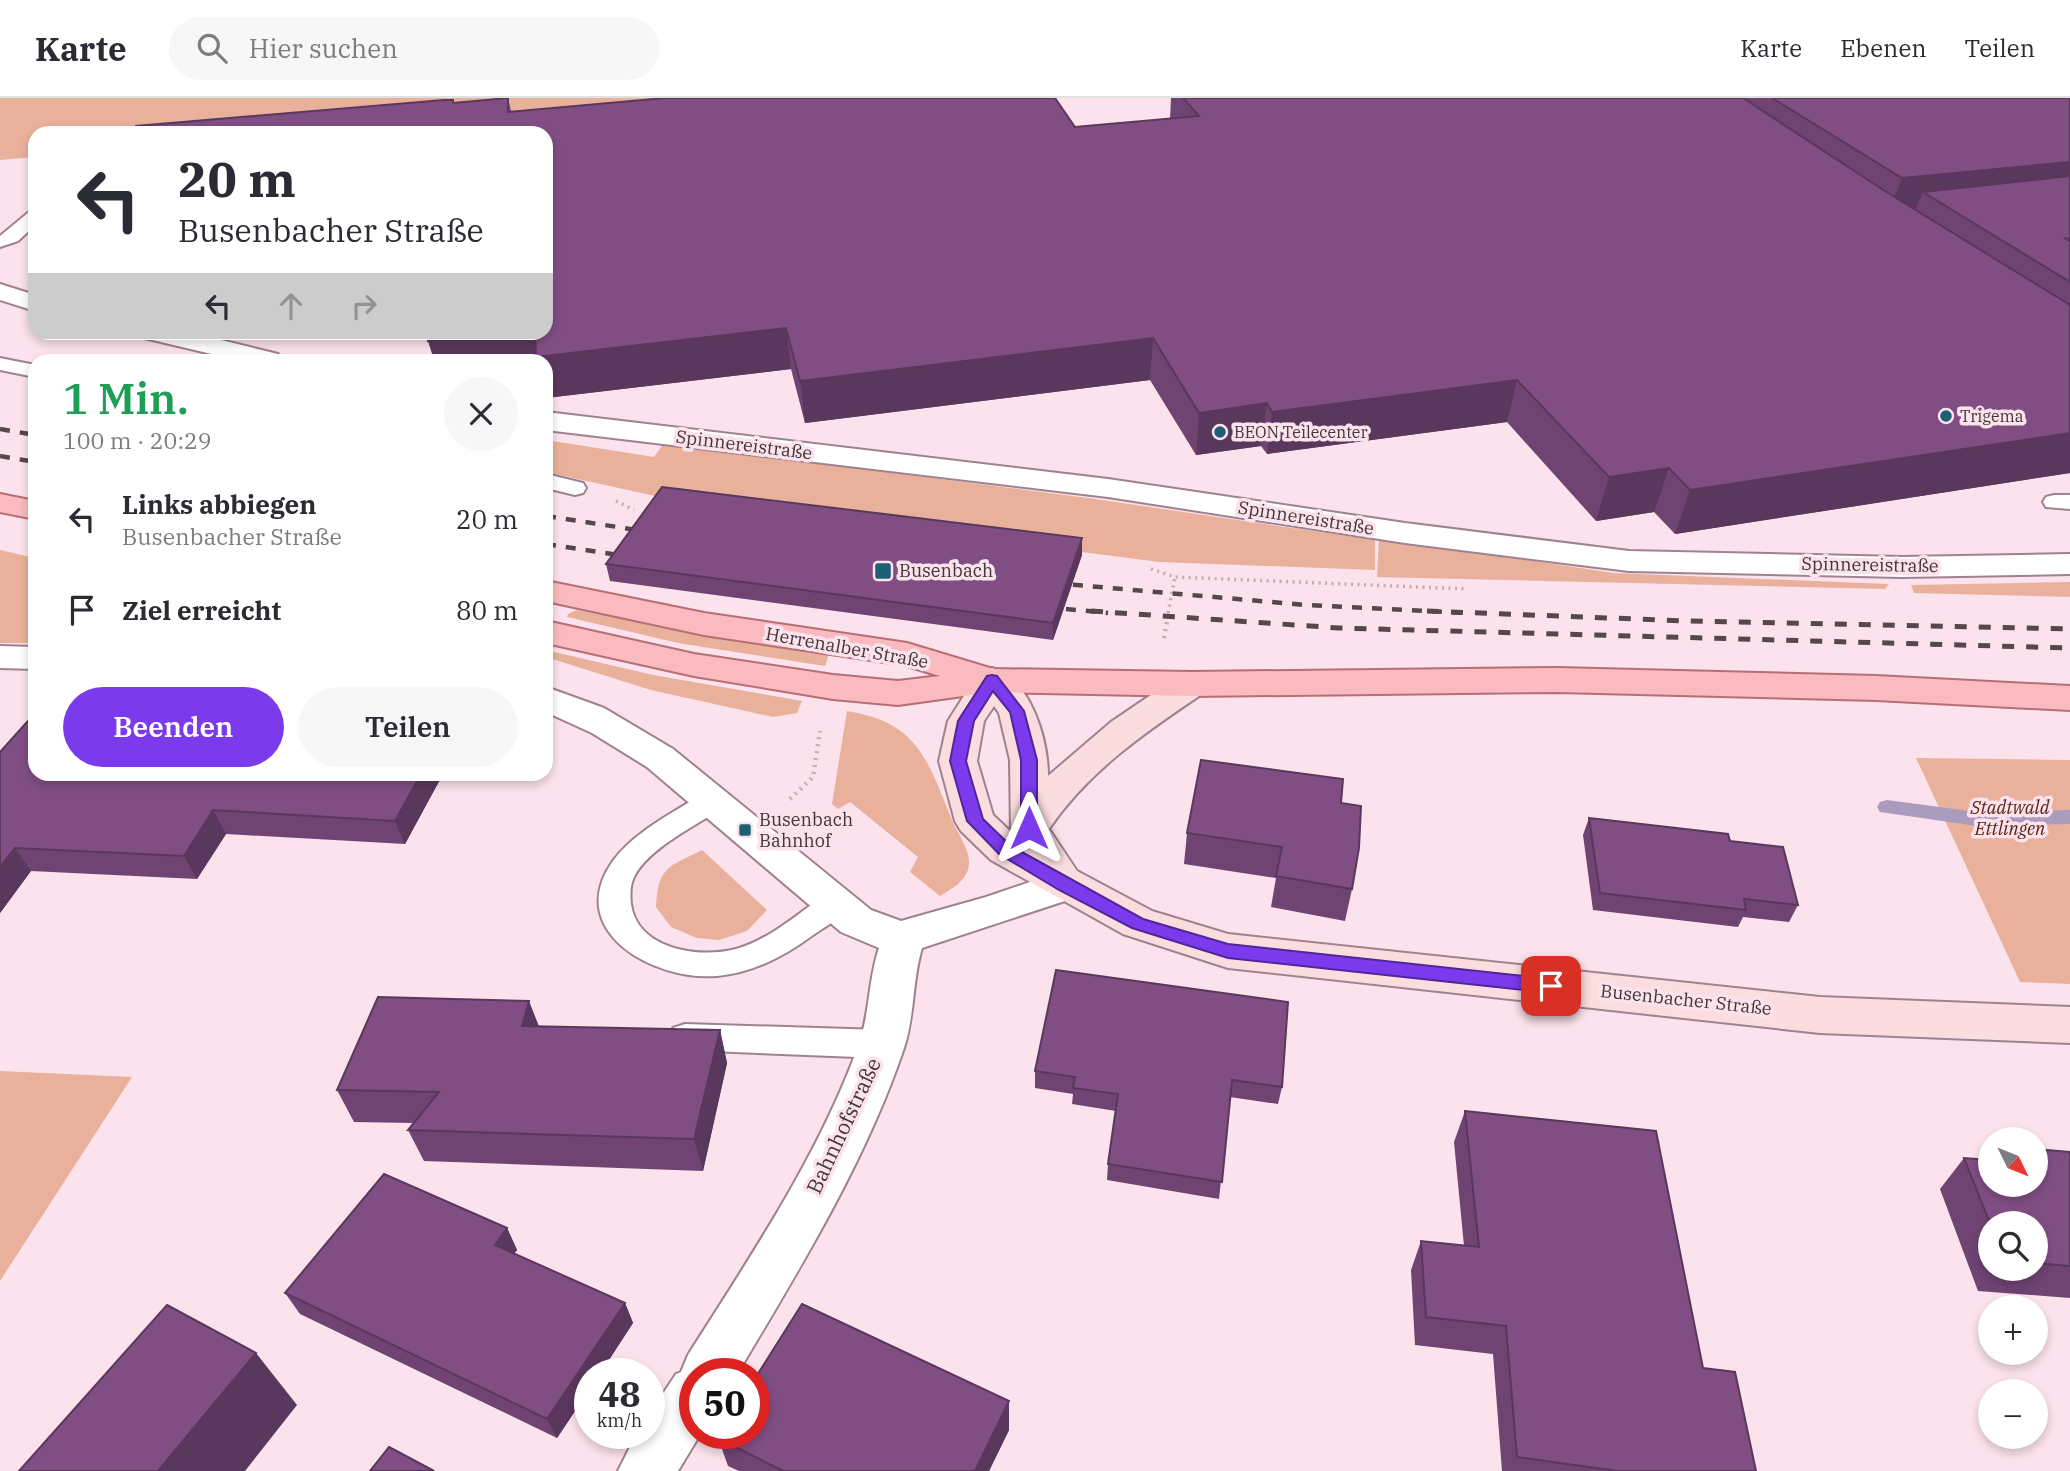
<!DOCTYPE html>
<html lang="de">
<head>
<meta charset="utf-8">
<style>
  body { margin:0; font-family:"IBM Plex Serif",serif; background:#f7f7f7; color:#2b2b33; height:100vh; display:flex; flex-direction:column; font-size:26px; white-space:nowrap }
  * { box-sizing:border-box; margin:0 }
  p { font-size:23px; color:#7c7c81 }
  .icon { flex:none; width:38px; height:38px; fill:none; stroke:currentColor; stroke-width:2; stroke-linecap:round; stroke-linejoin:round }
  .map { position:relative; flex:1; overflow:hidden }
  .drawer { position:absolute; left:28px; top:256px; width:525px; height:427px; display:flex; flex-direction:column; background:#fff; border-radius:21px; box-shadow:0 4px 10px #0003 }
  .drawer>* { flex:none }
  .top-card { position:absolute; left:28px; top:28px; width:525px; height:214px; border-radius:21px; box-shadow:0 4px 10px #0003; background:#fff; color:#2b2b33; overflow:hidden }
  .needle { width:46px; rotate:133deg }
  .controls { position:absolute; left:1978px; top:1029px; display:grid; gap:14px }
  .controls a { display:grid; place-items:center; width:70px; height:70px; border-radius:50%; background:#fff; box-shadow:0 4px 10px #0003; font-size:35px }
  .speed { position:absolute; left:574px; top:1260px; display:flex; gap:14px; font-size:35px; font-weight:700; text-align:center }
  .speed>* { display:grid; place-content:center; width:91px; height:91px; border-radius:50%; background:#fff; box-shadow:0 4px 10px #0003; line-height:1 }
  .speed small { font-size:18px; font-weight:400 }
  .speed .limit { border:10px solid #d22; background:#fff; color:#111 }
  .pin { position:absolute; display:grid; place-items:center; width:60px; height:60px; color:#fff; margin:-30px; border-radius:14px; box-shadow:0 4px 10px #0006 }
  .me { position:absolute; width:77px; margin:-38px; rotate:0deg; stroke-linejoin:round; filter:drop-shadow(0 0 5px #0008) }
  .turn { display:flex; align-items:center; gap:24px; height:147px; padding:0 35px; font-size:32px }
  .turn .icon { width:91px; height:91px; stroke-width:2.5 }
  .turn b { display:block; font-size:49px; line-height:60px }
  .lanes { display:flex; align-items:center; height:66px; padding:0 35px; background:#0003; justify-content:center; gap:35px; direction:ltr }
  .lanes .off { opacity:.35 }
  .round { display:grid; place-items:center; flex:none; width:74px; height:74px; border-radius:37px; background:#f7f7f7 }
  .head { display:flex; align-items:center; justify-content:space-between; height:119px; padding:0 35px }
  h1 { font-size:42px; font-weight:600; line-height:52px; color:#1e9e55 }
  .button { display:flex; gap:14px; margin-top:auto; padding:14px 35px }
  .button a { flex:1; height:80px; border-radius:42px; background:#7c3aed; color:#fff; font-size:28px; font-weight:600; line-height:80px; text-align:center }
  .button a+a { background:#f7f7f7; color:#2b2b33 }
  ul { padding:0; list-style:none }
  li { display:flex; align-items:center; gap:21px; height:91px; padding:0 35px }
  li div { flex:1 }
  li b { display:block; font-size:26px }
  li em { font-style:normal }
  header { display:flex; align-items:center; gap:42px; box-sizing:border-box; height:98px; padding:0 35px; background:#fff; border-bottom:2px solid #e1e1e2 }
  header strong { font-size:33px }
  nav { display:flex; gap:38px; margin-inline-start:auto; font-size:24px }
  .search { width:490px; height:63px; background:#f7f7f7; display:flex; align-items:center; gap:18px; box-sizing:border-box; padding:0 24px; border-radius:38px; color:#7c7c81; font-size:26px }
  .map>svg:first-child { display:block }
  .green { fill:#e9b19c }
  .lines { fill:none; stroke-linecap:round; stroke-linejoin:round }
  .stream { fill:#aa9cbc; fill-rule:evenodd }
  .service-casing { stroke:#9f828f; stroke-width:4 }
  .minor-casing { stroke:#9f828f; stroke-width:4 }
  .secondary-casing { stroke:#9f828f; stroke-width:4 }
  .primary-casing { stroke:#b66f75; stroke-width:4 }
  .path-far1 { stroke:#c2adb5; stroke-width:3.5; stroke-dasharray:2 4.5; stroke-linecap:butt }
  .path { stroke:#c2adb5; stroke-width:4.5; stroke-dasharray:2 5; stroke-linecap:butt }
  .service { fill:#fff; fill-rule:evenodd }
  .minor { fill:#fff; fill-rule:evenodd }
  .secondary { fill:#fcdddf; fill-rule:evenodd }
  .primary { fill:#f9bbbf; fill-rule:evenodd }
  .rail-far1 { stroke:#55474d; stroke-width:4.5; stroke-dasharray:10 10; stroke-linecap:butt }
  .rail { stroke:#55474d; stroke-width:5; stroke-dasharray:12 12; stroke-linecap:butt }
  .wall { fill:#6f4372; fill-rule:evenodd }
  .shaded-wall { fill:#5a375c }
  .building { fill:#814e84; stroke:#5a375c; stroke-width:2 }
  .route { fill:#7c3aed; stroke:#51269a; stroke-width:2 }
  .poi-dot { fill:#1e5f74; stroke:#fbe2ec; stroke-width:2.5 }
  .labels { text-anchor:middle; stroke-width:7; stroke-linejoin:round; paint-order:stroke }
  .far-poi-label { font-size:16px; fill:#42363b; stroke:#fbe2ec; text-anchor:start }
  .street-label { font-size:18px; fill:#42363b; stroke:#fbe2ec }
  .poi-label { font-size:18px; fill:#42363b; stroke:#fbe2ec; text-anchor:start }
  .park-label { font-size:18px; font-style:italic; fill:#572511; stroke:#fbe2ec }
  .near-street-label { font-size:21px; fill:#42363b; stroke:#fbe2ec }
</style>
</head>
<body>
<header>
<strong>Karte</strong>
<div class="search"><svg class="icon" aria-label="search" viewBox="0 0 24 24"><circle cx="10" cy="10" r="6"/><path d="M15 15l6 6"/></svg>Hier suchen</div>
<nav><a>Karte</a><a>Ebenen</a><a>Teilen</a></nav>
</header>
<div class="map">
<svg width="2070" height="1373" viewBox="0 0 2070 1373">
  <rect width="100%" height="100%" fill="#fbe2ec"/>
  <path class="green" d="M0 0H850L304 35H35V59L0 62Z
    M546 342 654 359 664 345 1088 400 1375 442V472L1160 464 673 402 546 374Z
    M1379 440 1614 475 1889 486 1885 491 1377 479Z
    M0 452 35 460V545H0Z
    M2070 484V499L1914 495 1911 487Z
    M576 512 829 556 825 568 678 545 567 519 568 516Z
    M546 552 653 577 802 603 797 615 773 619 651 592 546 559Z
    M847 613C919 624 928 664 952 722 957 734 969 751 969 763 970 781 953 790 940 798L910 774 918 759 850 704 838 711 832 706Z
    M1916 660 2070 662V886L2020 884Z
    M702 752 767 812 747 833 719 842 697 840 671 829 656 809C658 769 668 769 702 752Z
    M0 973 132 979 0 1183Z"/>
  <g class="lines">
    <path class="stream" d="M1887 702 1977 714 2070 712V726L1977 728 1880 714 1877 709 1880 704Z"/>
    <g class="service-casing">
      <path id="service" d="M35 113V127L18 143 0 149V138L29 114Z
        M0 260 35 267V279L0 272Z
        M546 376 583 385 586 390 583 395 575 397 546 390Z
        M2054 397H2070V411L2046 409 2043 404 2046 399Z
        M712 693 722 696 726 703 722 710C697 727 647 751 634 779 630 787 630 797 631 806 637 851 698 861 736 851 768 842 797 817 823 798L834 795 845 798 849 806C842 820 826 828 813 837 785 858 752 875 717 878 654 883 563 833 613 763 635 733 672 716 702 696Z
        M685 926 882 932 894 936 898 946 894 956 882 960 685 952 673 948 669 939 673 930Z"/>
    </g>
    <g class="minor-casing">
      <path id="minor" d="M0 186 35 197V213L0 202Z
        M140 234H188L278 256 282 262H237L144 240Z
        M546 314 1108 381 1405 425 1629 453 1902 459 2070 456V476L1902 479 1629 473 1405 445 1108 399 546 332Z
        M0 548 35 549V571L0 570Z
        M546 589 604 610 673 651 871 812 901 823 986 799 1065 772 1080 776 1086 787 1080 798 922 850C912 883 915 917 904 950 865 1065 799 1172 737 1276H695V1335H701L678 1373H618L637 1335H649V1317L676 1276 681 1274 688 1257C750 1159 818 1059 858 949 870 917 868 882 879 850L841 834 647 669 592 635 546 614Z"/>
    </g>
    <g class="secondary-casing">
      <path id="secondary" d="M992 570C1031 581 1048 642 1048 678L1111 624 1179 578 1192 574 1205 578 1210 586 1205 594C1147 633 1089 672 1049 731L1077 773 1152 813 1228 836 1820 899 2070 909V945L1820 935 1228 870 1123 836 991 762 961 733 955 723 939 663 948 623 979 574ZM994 608 999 615 1010 662 1011 734 993 717 977 663 984 623Z"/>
    </g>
    <g class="primary-casing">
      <path id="primary" d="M0 396 35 403V421L0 414Z
        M546 483 704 515 907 545 993 571 1192 574 1557 570 1876 578 2070 588V612L1876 602 1557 594 1192 598 992 594 898 607 833 601 694 578 546 545V523L694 556 833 577 898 583 940 578 904 567 704 537 546 503Z"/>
    </g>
    <path class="path-far1" d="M616 403 634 412
      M1151 471 1175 479 1467 491
      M1168 515 1175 479"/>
    <path class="path" d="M1164 540 1169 513
      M790 701 813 679 820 633"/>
    <use href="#service" class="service"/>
    <use href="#minor" class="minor"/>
    <use href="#secondary" class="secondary"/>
    <use href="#primary" class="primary"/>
    <path class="rail-far1" d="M0 331 35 337
      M0 358 35 364
      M546 418 650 434
      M546 446 632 459
      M1053 485 1306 507 1468 515
      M1046 509 1108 515"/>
    <path class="rail" d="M1091 513 1339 530 2070 550
      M1427 513 1688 523 2070 531"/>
  </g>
  <path class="wall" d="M508 0 511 13 1075 29 1170 21 1171 0H2070V375L1675 436 1654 414 1596 423 1507 324 1267 356 1261 348 1196 357 1150 282 805 325 791 271 546 300V234L132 35Z
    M1082 440V457L1053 542 610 483 606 466Z
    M0 654 443 676 405 746 226 736 197 781 31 773 0 815Z
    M1341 705 1352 791 1345 823 1271 809 1276 780 1184 766 1187 735Z
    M1589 720 1730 743 1798 807 1789 824 1743 819 1738 829 1593 812 1583 737Z
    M1056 872 1282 989 1278 1006 1230 999 1219 1101 1107 1082 1108 1066 1116 1013 1072 1006 1073 996 1035 990V973Z
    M539 928 720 932 727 965 703 1073 424 1063 408 1032 413 1025 354 1024 337 992Z
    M1465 1013 1703 1270 1756 1373H1502L1493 1256 1415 1247 1411 1172 1421 1143 1464 1148 1454 1044Z
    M2070 1054V1200L1978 1193 1940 1091 1964 1060 1990 1087ZM1990 1125H2035V1171H1990Z
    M507 1130 517 1152 514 1155 625 1205 633 1225 557 1340 300 1216 285 1195Z
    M1009 1303V1332L989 1373H739L728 1368 718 1340Z"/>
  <path class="shaded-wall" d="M2070 64V99L1923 94 1914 115 1887 118 1902 80Z
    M786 230 791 271 546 300V262H434L428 243 505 234Z
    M1153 240 1150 282 805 325 800 283Z
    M1517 282 1507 324 1267 356 1272 314Z
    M1267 305 1261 348 1196 357 1199 315Z
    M2070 335V375L1675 436 1690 392Z
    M1669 370 1654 414 1596 423 1609 379Z
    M1082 440V457L1053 542V525Z
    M421 676H443L405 746 395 723Z
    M213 712 226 736 197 781 184 758Z
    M15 750 31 773 0 815V769Z
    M529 903 542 936 522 928Z
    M720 932 727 965 703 1073 694 1041Z
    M507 1130 517 1152 505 1168 495 1147Z
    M625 1205 633 1225 600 1276H590V1291L557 1340 547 1321Z
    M256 1255 297 1307 245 1373H158Z
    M1009 1303V1332L989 1373H975Z"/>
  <path class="building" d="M508 0V14L665 0H1055L1075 29 1199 18 1183 0H1743L1888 95 2070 207V335L1690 392 1669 370 1609 379 1517 282 1272 314 1267 305 1199 315 1153 240 800 283 786 230 536 259 535 234H546V35H132L136 28 444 2H453V5Z
    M1772 0H2070V64L1902 80Z
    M2070 78V141L2064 140 2070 143V184L1923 94Z
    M429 234H505L428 243Z
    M662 389 1082 440 1053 525 606 466Z
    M35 615V676H421L395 723 213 712 184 758 15 750 0 769V654Z
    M1201 662 1343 681 1341 705 1361 708 1359 750 1352 791 1276 778 1282 749 1187 735Z
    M1589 720 1728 736 1730 743 1783 749 1798 807 1744 801 1746 812 1600 795Z
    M1056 872 1288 904 1282 989 1232 982 1222 1084 1108 1066 1118 996 1073 990 1075 979 1035 973Z
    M378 899 529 903 522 928 720 932 694 1041 408 1032 439 994 337 992Z
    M1465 1013 1656 1033 1703 1270 1735 1274 1756 1373H1618L1517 1359 1506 1228 1426 1219 1421 1143 1479 1149Z
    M2035 1051 2070 1054V1168L2035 1165V1125H1990L1964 1060 1990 1062V1087H2035Z
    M384 1076 507 1130 495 1147 625 1205 547 1321 285 1195Z
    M802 1206 1009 1303 975 1373H783L718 1340 721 1335H754V1282Z
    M167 1207 256 1255 158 1373H19Z
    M389 1349 434 1373H370Z"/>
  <path class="route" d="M992 577 997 578 1024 613 1037 662V730L1029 736 1021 730V662L1010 614 993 593 974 623 966 663 983 721 1011 748 1143 821 1228 846 1551 881 1557 883 1560 888 1557 893 1551 895 1228 860 1132 830 1059 792 999 756 967 723 950 663 958 623 987 578Z"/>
  <g class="poi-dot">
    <circle cx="1946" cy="318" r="7"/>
    <circle cx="1220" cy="334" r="7"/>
    <rect x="874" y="464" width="18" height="18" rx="3.5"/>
    <rect x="738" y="725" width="14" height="14" rx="3.5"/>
  </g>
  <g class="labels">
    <g class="far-poi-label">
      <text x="1960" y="324">Trigema</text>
      <text x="1234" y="340">BEON Teilecenter</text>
    </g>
    <g class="street-label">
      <text transform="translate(744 347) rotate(7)" y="6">Spinnereistraße</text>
      <text transform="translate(1306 420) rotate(9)" y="6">Spinnereistraße</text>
      <text transform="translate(1870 467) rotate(1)" y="6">Spinnereistraße</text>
      <text transform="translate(847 550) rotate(10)" y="6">Herrenalber Straße</text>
      <text transform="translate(1686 902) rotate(6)" y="6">Busenbacher Straße</text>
    </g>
    <g class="poi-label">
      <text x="899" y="479">Busenbach</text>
      <text x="759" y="728">Busenbach<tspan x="759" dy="21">Bahnhof</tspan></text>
    </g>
    <g class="park-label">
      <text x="2010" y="716">Stadtwald<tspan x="2010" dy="21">Ettlingen</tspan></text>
    </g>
    <g class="near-street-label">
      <text transform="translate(844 1028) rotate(-65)" y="7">Bahnhofstraße</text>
    </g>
  </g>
</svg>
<div class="controls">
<a><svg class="needle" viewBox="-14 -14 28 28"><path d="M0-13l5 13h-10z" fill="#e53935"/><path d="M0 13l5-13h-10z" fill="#7c7c81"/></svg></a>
<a><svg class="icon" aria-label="search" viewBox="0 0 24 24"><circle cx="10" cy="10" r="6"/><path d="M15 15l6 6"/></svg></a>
<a>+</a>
<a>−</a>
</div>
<div class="speed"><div>48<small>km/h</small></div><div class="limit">50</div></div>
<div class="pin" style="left:1551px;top:888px;background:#d93025"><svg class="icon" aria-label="arrive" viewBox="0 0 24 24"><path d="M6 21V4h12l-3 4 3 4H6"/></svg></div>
<svg class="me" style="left:1029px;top:730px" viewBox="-20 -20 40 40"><path d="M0-17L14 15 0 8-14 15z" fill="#7c3aed" stroke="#fff" stroke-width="4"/></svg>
<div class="top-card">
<div class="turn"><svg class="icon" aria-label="left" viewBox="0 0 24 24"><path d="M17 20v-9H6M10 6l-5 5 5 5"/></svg><div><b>20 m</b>Busenbacher Straße</div></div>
<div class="lanes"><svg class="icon" aria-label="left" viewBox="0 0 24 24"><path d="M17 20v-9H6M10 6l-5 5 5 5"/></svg><svg class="icon off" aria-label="ahead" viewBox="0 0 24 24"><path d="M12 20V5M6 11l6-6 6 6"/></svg><svg class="icon off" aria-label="right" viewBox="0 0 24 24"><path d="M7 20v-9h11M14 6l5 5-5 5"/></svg></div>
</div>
<section class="drawer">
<div class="head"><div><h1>1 Min.</h1><p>100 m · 20:29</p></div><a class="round"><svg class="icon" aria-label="close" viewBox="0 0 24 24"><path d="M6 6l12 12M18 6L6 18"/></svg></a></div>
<ul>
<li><svg class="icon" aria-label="left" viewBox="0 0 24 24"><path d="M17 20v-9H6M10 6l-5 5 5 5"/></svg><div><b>Links abbiegen</b><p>Busenbacher Straße</p></div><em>20 m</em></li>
<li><svg class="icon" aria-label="arrive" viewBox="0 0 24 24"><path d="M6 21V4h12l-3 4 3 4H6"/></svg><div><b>Ziel erreicht</b></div><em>80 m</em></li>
</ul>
<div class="button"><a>Beenden</a><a>Teilen</a></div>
</section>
</div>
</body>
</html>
